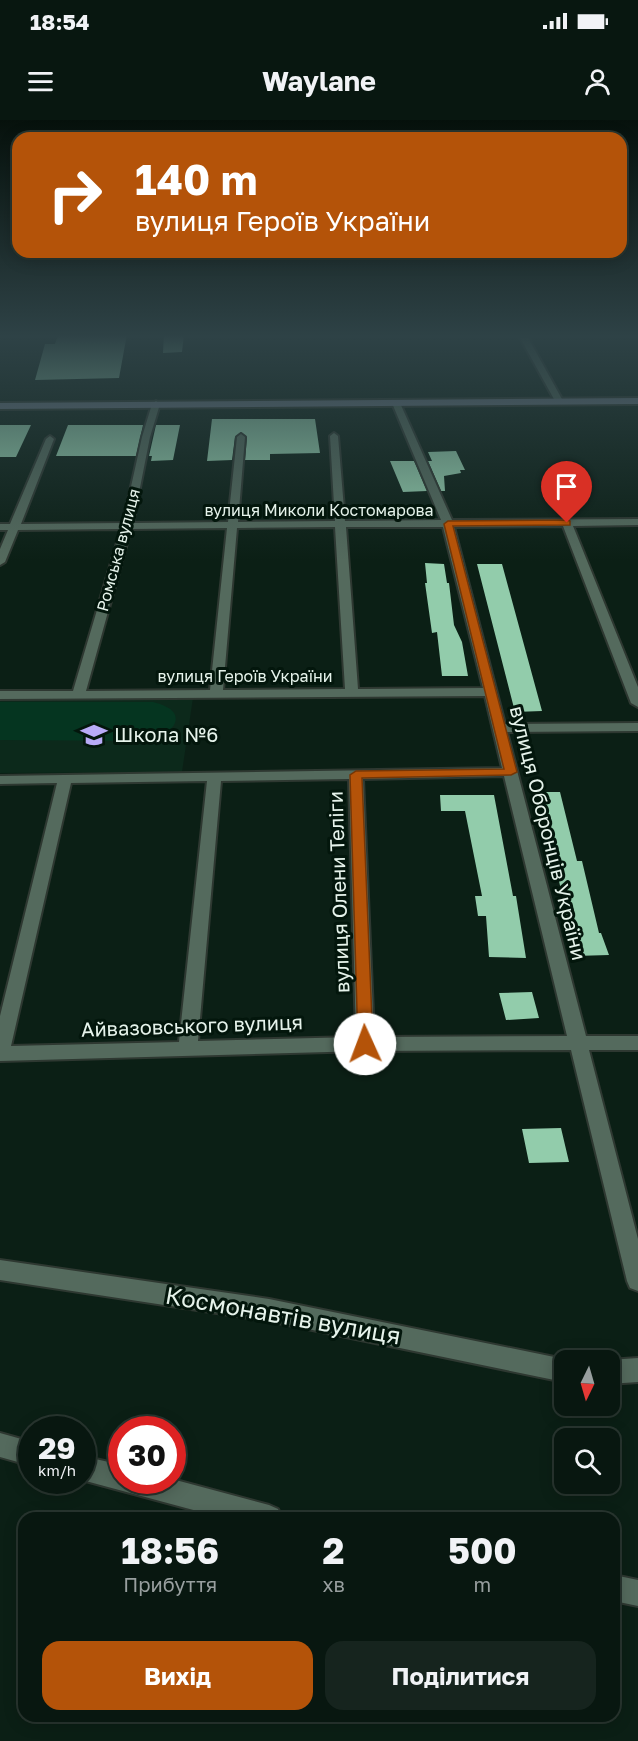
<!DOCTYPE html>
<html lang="uk">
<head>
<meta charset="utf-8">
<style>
  body { margin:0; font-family:"Golos Text",sans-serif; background:#16241e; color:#f1f3f6; height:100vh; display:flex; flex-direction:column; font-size:22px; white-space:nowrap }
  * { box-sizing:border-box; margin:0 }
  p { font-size:20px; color:#989f9f }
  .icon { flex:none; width:33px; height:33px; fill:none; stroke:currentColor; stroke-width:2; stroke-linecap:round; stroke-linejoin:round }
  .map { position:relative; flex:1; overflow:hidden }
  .sheet { position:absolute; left:18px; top:1392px; width:602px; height:210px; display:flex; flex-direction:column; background:#081710; border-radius:18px; box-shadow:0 3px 15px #0003,0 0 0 2px #293630 }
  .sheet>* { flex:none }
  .hud { position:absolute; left:12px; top:12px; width:615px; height:126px; border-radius:18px; box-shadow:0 3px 15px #0003,0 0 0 2px #293630; background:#b45309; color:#fff; overflow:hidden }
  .needle { width:39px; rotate:185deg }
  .tools { position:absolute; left:554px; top:1230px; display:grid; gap:12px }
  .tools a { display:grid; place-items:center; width:66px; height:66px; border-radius:12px; background:#081710; box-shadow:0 3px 15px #0003,0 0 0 2px #293630; font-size:30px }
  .speed { position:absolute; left:18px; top:1296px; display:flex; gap:12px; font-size:30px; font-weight:700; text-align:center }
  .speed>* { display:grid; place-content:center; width:78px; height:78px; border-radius:50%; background:#081710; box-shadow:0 3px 15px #0003,0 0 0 2px #293630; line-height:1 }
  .speed small { font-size:15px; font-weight:400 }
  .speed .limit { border:9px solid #d22; background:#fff; color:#111 }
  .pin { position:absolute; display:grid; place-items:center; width:51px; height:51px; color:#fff; margin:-62px -26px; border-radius:50% 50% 50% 0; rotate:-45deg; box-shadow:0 0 6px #0007 }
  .pin .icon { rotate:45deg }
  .me { position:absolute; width:66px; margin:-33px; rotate:358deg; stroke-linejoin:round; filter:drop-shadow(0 0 4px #0008) }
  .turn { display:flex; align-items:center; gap:21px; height:126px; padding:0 24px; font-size:27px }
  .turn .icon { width:78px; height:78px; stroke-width:2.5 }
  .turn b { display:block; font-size:42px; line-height:51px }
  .eta { display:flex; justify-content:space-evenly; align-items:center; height:102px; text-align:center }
  .eta b { font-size:36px; font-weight:700; line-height:42px }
  .primary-button { display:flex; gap:12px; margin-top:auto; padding:12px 24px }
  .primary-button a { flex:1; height:69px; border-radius:18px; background:#b45309; color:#fff; font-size:24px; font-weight:700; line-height:69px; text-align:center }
  .primary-button a+a { background:#16241e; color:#f1f3f6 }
  .status { display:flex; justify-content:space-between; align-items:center; height:42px; padding:0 30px; background:#081710; direction:ltr }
  .status svg { height:16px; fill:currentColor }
  header { display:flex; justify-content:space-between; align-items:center; height:78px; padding:0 24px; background:#081710; font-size:27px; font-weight:700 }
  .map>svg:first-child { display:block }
  .built { fill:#0c291b }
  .green { fill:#053520 }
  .building { fill:#92ccab }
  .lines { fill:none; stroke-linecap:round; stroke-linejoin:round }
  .minor-casing { stroke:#2e3831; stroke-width:4 }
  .secondary-casing { stroke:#2e3831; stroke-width:4 }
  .minor { fill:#546a5d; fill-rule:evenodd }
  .secondary { fill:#6f7a89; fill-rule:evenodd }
  .route { fill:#b45309; stroke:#753606; stroke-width:1.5 }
  .labels { text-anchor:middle; stroke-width:6; stroke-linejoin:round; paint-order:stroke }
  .far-street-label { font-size:16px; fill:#e6f3eb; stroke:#03160c }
  .poi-label { font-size:20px; fill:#e6f3eb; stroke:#03160c; text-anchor:start }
  .street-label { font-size:20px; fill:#e6f3eb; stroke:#03160c }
  .near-street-label { font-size:24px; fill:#e6f3eb; stroke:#03160c }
</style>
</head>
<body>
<div class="status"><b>18:54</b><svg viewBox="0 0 49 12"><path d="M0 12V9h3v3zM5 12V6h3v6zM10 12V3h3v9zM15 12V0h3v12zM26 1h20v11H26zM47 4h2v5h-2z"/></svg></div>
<header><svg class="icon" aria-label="menu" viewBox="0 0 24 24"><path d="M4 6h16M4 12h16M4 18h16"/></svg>Waylane<svg class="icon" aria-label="person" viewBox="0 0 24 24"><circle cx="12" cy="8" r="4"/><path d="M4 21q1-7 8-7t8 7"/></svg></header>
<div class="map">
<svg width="638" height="1621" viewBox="0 0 638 1621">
  <rect width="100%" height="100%" fill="#0b1f15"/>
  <path class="built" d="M0 578H193L182 652 0 653Z"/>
  <path class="green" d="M0 582H153C191 591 176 614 147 621L0 620Z"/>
  <path class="building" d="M127 214 119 258 35 260 45 224H55L58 215Z
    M164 214H184L182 232 163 233Z
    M212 299H315L320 333 270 334V340H245L247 317 241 312 235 317 232 340 207 341Z
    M0 305H31L16 337H0Z
    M68 305H143L136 336H56Z
    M156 305H180L173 340 151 341 152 336H149Z
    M456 331 465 350H460L461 353 444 356 445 371H441L428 341H432L428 332Z
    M390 341H414L427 371 403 372Z
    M425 443 444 444 447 463H449L454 505 462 522 468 556H442L437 512 432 513 425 463H427Z
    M477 444H502L542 591 515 592Z
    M540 672H560L577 741H582L599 813H601L609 835 575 836Z
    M440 675H494L513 776H516L526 838 489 837 486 796H478L475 776H482L465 691H441Z
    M532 872 539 898 506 900 499 873Z
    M561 1008 569 1042 529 1043 522 1009Z"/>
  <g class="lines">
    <g class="minor-casing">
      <path id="minor" d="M518 214H526L563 281 562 283 555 281Z
        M396 280 400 283 452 400 638 399V405L573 406 638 567V587L631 583 563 406 454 407 505 604 638 603V611L507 612 586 916H638V930H589L638 1119V1171L630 1168 627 1161 571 930 365 931 0 941V896L57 663 0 664V656L502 648 485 576 0 579V571H73L121 409 18 410 5 442 0 445V429L8 410H0V404H10L46 319 50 316 54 319 21 404 123 403 142 317 152 284 156 281 160 284 150 317 133 403 228 402 237 317 241 314 245 317 238 402 335 401 330 316 334 313 338 316 345 401 441 400 392 283ZM335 407 345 569 223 570 237 408ZM346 407H443L483 568 358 569ZM227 408 210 570 86 571 131 409ZM504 656 567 916 374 917 363 659ZM349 659 356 917 198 921 221 661ZM207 661 179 922 11 926 71 663Z
        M0 1140 269 1179 569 1240H564V1262L269 1201 0 1160Z
        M638 1238V1262L609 1264V1240Z
        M0 1313 32 1322V1346L0 1337Z
        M82 1336 122 1345V1360L172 1359 269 1385 278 1389 282 1398H223L82 1360Z
        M614 1455 638 1460V1486L614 1481Z"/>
    </g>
    <g class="secondary-casing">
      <path id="secondary" d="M638 278V284L0 289V283Z"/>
    </g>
    <use href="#minor" class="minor"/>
    <use href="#secondary" class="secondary"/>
  </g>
  <linearGradient id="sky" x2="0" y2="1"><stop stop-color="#06110c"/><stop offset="0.49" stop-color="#2e4246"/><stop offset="1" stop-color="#2e4246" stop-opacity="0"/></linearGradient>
  <rect width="638" height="441" fill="url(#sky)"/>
  <path class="route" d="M567 400 570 401V405L453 406 517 652 511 655 362 658 373 924 370 928H360L358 924 350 655 356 651 504 649 444 404 448 401Z"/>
  <defs>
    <g id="school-bare" transform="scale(2.07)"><path d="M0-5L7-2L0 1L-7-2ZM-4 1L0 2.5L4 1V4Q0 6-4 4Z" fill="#b8abf7" stroke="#03160c" stroke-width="2.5" paint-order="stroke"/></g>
  </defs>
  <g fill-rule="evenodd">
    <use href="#school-bare" x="94" y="615"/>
  </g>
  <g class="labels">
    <g class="far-street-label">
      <text x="319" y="396">вулиця Миколи Костомарова</text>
      <text transform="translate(118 430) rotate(-75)" y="6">Ромська вулиця</text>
      <text x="245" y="562">вулиця Героїв України</text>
    </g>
    <g class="poi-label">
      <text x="114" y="622">Школа №6</text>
    </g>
    <g class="street-label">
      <text transform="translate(548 713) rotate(76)" y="7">вулиця Оборонців України</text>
      <text transform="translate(339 772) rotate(-92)" y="7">вулиця Олени Теліги</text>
      <text transform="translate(192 906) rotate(-2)" y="7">Айвазовського вулиця</text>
    </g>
    <g class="near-street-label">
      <text transform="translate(283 1196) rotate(10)" y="8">Космонавтів вулиця</text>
    </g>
  </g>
</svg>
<div class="tools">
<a><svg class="needle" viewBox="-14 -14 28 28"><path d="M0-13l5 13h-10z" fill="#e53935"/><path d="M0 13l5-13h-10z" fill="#989f9f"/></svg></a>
<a><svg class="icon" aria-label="search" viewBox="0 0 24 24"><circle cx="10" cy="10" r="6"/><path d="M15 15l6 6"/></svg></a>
</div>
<div class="speed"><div>29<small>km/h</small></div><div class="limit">30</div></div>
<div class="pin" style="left:567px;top:403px;background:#d93025"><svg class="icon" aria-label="arrive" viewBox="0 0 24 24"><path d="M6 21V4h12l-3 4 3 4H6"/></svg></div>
<svg class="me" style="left:365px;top:924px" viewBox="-20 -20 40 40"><circle r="19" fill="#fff"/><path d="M0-13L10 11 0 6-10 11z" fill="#b45309"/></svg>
<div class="hud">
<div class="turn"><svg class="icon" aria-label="right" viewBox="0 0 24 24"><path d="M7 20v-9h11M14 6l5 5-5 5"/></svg><div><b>140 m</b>вулиця Героїв України</div></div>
</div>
<section class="sheet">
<div class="eta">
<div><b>18:56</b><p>Прибуття</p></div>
<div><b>2</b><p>хв</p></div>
<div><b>500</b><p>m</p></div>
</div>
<div class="primary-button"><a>Вихід</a><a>Поділитися</a></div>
</section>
</div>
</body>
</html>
